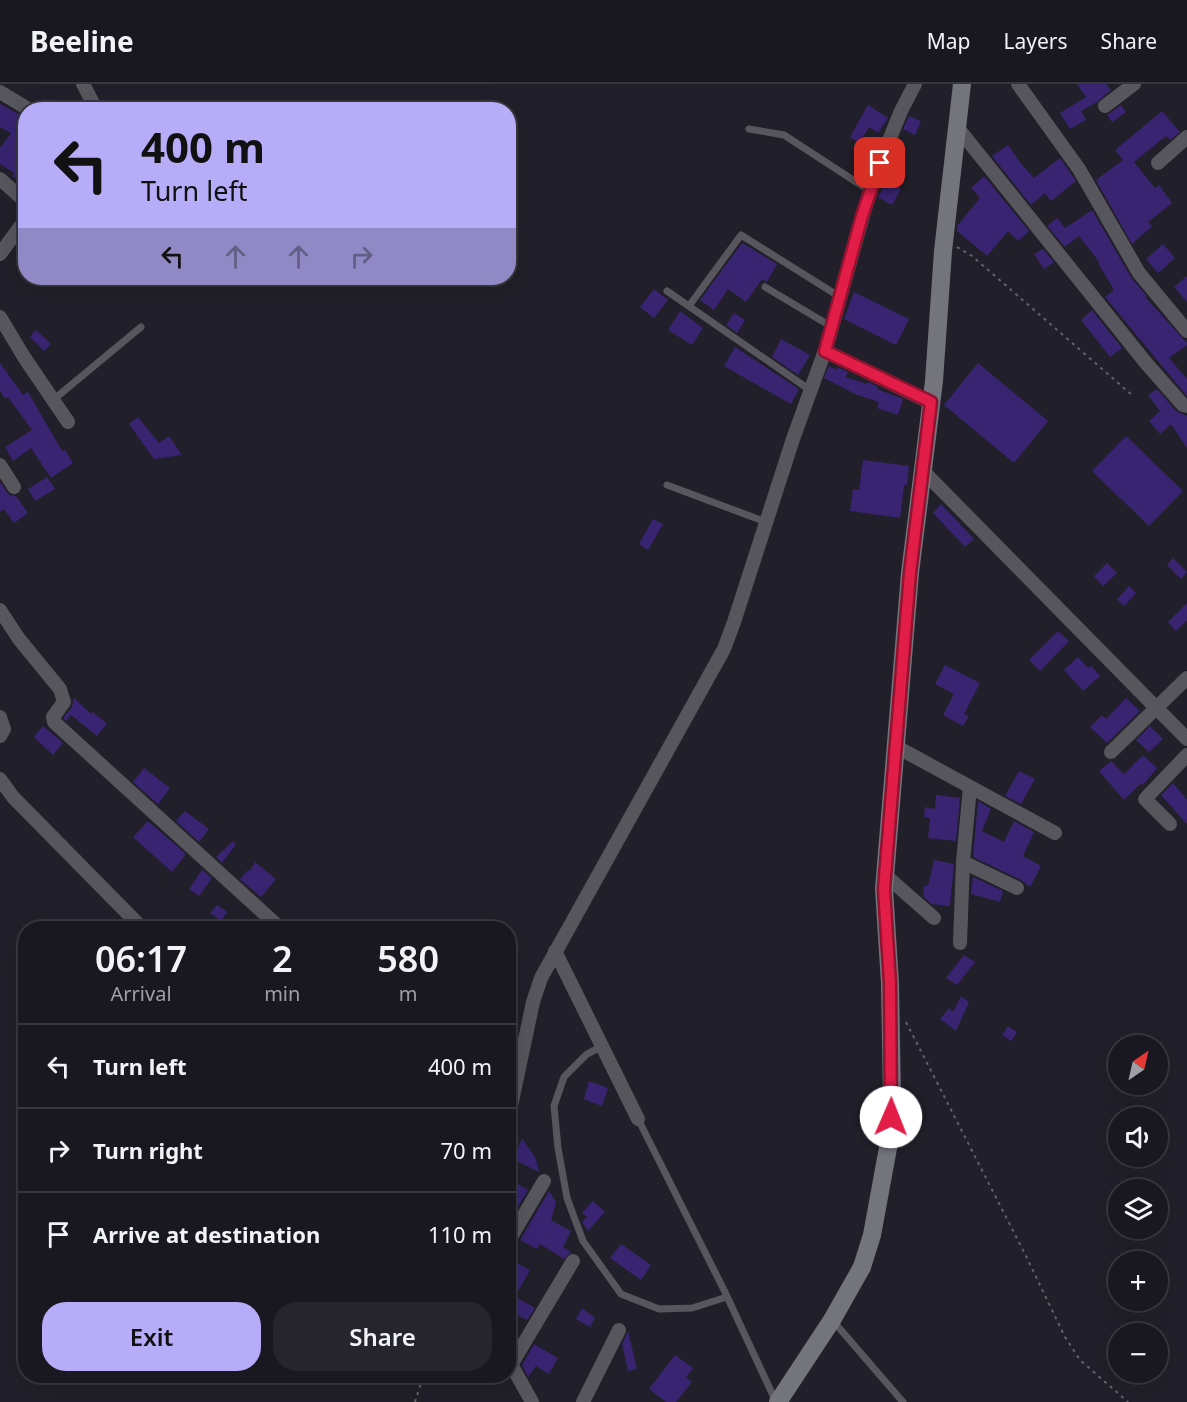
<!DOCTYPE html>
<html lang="en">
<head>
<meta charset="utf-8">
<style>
  body { margin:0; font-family:"Noto Sans",sans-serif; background:#26252d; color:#f1f3f6; height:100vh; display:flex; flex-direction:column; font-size:22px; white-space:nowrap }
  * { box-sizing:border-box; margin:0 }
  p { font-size:20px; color:#9fa0a5 }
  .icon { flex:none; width:33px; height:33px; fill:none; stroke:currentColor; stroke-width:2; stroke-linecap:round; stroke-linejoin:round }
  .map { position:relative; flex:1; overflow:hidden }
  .side { position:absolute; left:18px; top:837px; width:498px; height:462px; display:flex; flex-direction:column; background:#191820; border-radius:24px; box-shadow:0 6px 24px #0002,0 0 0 2px #37373e }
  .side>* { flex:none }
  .top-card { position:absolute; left:18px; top:18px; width:498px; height:183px; border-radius:24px; box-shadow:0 6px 24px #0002,0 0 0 2px #37373e; background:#b6acf8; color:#111; overflow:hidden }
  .needle { width:39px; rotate:34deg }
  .controls { position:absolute; left:1108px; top:951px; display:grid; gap:12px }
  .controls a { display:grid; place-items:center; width:60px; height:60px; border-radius:50%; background:#191820; box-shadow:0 6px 24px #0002,0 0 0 2px #37373e; font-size:30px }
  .pin { position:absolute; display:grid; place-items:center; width:51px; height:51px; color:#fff; margin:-26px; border-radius:12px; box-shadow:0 3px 9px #0006 }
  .me { position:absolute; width:66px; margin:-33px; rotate:1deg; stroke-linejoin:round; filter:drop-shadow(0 0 4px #0008) }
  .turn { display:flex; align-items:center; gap:21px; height:126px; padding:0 24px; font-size:27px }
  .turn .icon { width:78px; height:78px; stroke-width:2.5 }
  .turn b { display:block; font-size:42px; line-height:51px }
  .lanes { display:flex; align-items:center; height:57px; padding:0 24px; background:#0003; justify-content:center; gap:30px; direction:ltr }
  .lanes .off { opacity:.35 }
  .eta { display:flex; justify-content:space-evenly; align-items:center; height:102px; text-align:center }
  .eta b { font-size:36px; font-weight:600; line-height:42px }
  .primary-button { display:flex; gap:12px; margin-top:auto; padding:12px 24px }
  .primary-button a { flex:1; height:69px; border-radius:24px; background:#b6acf8; color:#111; font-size:24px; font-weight:600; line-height:69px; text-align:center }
  .primary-button a+a { background:#26252d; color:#f1f3f6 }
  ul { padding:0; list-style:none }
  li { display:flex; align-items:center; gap:18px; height:84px; padding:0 24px; border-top:2px solid #37373e }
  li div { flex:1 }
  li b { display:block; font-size:22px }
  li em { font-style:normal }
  header { display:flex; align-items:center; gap:36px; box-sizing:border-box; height:84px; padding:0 30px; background:#191820; border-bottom:2px solid #37373e }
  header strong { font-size:28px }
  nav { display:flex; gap:33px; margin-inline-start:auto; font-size:21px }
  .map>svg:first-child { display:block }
  .building { fill:#382471 }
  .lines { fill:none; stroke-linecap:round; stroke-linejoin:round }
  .path { stroke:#63636c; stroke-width:2; stroke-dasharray:3 4.5; stroke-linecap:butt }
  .lane { stroke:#57565c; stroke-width:7 }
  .street { stroke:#57565c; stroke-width:14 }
  .secondary { stroke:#74747d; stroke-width:18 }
  .route-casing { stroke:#92132f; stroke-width:15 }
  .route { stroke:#e11d48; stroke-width:10 }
</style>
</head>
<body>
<header>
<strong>Beeline</strong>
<nav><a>Map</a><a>Layers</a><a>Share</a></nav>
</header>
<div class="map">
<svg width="1187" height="1318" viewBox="0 0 1187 1318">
  <rect width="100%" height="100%" fill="#21202a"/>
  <path class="building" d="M1077 0H1106L1111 6 1097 18 1081 27 1086 36 1070 45 1060 29 1086 13Z
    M0 20 26 34V100L12 92 14 89 0 80V64L11 49 0 43Z
    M868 21 888 34 878 49 869 43 859 59 850 53Z
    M1121 21 1126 28 1112 38 1107 31Z
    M1162 27 1180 48 1170 56 1166 52 1134 78 1155 104 1159 101 1172 119 1148 138 1152 142 1132 160 1096 96 1123 76 1115 66Z
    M909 32 921 37 915 51 903 45Z
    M1008 61 1022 81 1034 94 1060 74 1076 97 1051 117 1045 109 1031 121 992 72Z
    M984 92 1029 147 1018 157 1008 147 987 172 957 147V142L980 114 971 104Z
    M887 96 901 105 892 121 878 113Z
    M1092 126 1132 195 1147 212 1145 213 1187 259V261L1169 274 1187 295V312L1105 213 1114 206 1098 179H1100L1079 152 1065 163 1047 142 1057 134 1065 144Z
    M742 159 777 180 767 198 762 195 746 218 728 205 714 226 700 216Z
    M1163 160 1175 174 1158 189 1146 175Z
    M1043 165 1054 178 1044 185 1034 170Z
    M1187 192V218L1174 203Z
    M654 205 668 216 654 234 640 223Z
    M854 208 909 235 896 261 844 235Z
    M1092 226 1122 264 1110 273 1081 236Z
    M680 227 703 244 692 261 668 246Z
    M734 229 745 236 737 249 726 241Z
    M36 246 51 260 44 267 30 253Z
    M781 255 810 271 798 291 772 273Z
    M735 263 799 305 791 320 724 282Z
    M0 279 23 311 28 308 62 367 65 366 73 379 51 394 31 364 13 377 5 363 32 346 8 313 5 315 0 307Z
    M978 279 1048 337 1014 379 944 321Z
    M829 282 836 286 837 283 848 288 845 293 867 300 868 298 878 303 877 305 903 315 898 331 877 324 879 318 855 310 824 294Z
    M1157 305 1176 327 1187 332V364L1171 340 1160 350 1149 337 1160 327 1148 311Z
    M138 333 159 359 169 352 182 371 154 375 129 340Z
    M1126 352 1183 407 1149 442 1092 387Z
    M863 376 909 382 907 401H904L900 434 850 427 853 405 859 406Z
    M47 393 55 405 35 417 28 405Z
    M0 398 9 411 16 412 28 429 14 439 4 425 0 428Z
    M941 420 974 455 965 463 933 429Z
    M653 435 663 440 648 466 639 460Z
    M1173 474 1187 488 1181 495 1167 481Z
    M1107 479 1117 489 1103 502 1094 492Z
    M1129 502 1136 509 1124 522 1117 515Z
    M1187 519V536L1176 547 1168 538Z
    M1058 547 1069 557 1040 587 1029 576Z
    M1078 573 1088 584 1091 582 1100 592 1083 607 1064 586Z
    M945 581 980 599 964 630 969 632 963 642 943 631 954 610 935 600Z
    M74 614 91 630 93 628 107 640 97 652 71 631 66 637 63 634 72 623Z
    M1126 614 1140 627 1107 659 1090 643 1102 631 1106 635Z
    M43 642 63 659 53 671 34 653Z
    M1150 642 1163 655 1149 668 1136 656Z
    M1143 671 1157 684 1143 701 1141 699 1124 716 1099 687 1111 677 1124 690Z
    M144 684 170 704 158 720 133 698Z
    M1019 687 1035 695 1021 720 1005 712Z
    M1173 699 1187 716V740L1161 711Z
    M936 711 960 714 956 757 928 754 930 734 924 733 925 723 935 725Z
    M978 717 991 725 982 747 1004 758 1014 737 1034 748 1023 772 1041 782 1030 803 1021 796 973 773Z
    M185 727 209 745 199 758 176 737Z
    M148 737 186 770 172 788 133 753Z
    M233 757 236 760 222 779 216 773Z
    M934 776 954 780 950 822 931 820 923 812 924 802H928Z
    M255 778 276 795 261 813 240 795 248 786 250 787Z
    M202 786 212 794 199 812 189 805Z
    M973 793 1003 807 1000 818 971 810Z
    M217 821 227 828 221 837 210 829Z
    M964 871 975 878 957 901 946 894Z
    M961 912 969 918 956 947 940 935 949 924 953 928Z
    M1008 942 1017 948 1011 957 1002 951Z
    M589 997 608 1004 602 1022 584 1015Z
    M522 1054 536 1075 539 1088 513 1075Z
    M508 1094 528 1106 508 1139Z
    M549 1107 556 1118 551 1136 571 1147 563 1163 571 1168 564 1175 540 1160 537 1165 520 1156Z
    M593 1117 605 1128 588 1147 582 1138 587 1133 582 1129Z
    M621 1160 651 1181 641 1196 610 1174Z
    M508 1174 530 1186 519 1206 508 1199 512 1190 508 1188Z
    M514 1212 535 1224 527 1236 508 1226Z
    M582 1224 595 1234 590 1243 576 1235Z
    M628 1247 637 1285 628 1287 622 1260Z
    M534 1260 558 1274 549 1290 536 1282 528 1293 522 1281Z
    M675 1271 693 1284 686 1293 692 1298 676 1318H666L649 1305Z"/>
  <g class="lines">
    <path class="path" d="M957 163 972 172 1132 311
      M906 938 1026 1172 1065 1253 1080 1276 1128 1318
      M415 1318 423 1292"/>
    <path class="lane" d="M749 45 784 51 870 107
      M765 203 832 243
      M667 207 810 306
      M689 222 741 151 840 213
      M53 316 141 243
      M667 401 766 438
      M603 962 587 970 564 993 554 1022 558 1064 567 1114 583 1157 621 1210 659 1225 692 1224 727 1213
      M638 1035 724 1206 776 1318
      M834 1238 903 1318"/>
    <path class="street" d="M83 0 94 21
      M1018 0 1079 85 1139 189 1187 247
      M0 8 30 26
      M1105 22 1134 0
      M957 43 1146 279 1183 321 1187 322
      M1158 79 1187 53
      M0 95 26 118
      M0 170 26 135
      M0 233 24 273 68 338
      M825 267 931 319
      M0 381 14 403
      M923 387 1187 655
      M0 526 19 555 60 605 64 618 53 633 54 638 280 844
      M0 633 4 645 0 652
      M895 662 1055 749
      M1111 668 1187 594
      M0 695 13 713 142 844
      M1170 740 1145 715 1187 671
      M963 778 1017 804
      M885 791 934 834
      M960 859 963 778 970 703
      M555 867 638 1035
      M508 1036 533 918 541 894 724 565 734 538 793 355 827 261 873 96 901 27 915 0
      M508 1158 544 1097
      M508 1275 532 1318
      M511 1281 573 1177
      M583 1318 619 1246"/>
    <path class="secondary" d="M778 1318 832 1236 862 1183 872 1151 890 1053 892 1013 890 899 884 805 910 489 934 297 943 167 962 0"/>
  </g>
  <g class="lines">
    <g class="route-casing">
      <path id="route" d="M880 79 862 132 825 267 931 318 910 489 884 805 890 899 891 1033"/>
    </g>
    <use href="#route" class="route"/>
  </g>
</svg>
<div class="controls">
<a><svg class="needle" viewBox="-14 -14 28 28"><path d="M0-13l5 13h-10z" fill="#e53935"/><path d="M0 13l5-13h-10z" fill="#9fa0a5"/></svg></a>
<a><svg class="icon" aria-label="sound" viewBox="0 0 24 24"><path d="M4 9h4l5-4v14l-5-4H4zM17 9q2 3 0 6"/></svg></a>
<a><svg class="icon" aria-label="layers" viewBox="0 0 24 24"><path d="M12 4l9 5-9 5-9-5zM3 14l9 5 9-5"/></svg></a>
<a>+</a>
<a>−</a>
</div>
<div class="pin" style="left:880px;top:79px;background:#d93025"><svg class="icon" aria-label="arrive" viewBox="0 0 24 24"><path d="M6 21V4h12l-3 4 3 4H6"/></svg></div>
<svg class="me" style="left:891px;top:1033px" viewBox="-20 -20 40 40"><circle r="19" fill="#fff"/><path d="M0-13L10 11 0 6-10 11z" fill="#e11d48"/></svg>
<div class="top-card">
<div class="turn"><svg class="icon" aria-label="left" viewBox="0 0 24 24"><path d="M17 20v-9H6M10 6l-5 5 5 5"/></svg><div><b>400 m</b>Turn left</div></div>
<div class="lanes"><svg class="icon" aria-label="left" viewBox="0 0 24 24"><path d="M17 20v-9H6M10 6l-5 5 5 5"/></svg><svg class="icon off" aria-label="ahead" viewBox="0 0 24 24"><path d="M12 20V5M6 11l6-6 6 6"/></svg><svg class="icon off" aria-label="ahead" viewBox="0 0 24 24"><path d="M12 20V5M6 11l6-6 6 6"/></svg><svg class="icon off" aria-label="right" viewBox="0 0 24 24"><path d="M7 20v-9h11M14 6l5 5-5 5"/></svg></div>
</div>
<section class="side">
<div class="eta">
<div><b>06:17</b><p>Arrival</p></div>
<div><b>2</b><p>min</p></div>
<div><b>580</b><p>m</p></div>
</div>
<ul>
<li><svg class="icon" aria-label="left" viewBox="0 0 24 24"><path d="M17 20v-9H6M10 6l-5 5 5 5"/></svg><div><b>Turn left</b></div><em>400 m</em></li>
<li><svg class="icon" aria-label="right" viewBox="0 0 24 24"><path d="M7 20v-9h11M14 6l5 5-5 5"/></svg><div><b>Turn right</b></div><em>70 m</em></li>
<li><svg class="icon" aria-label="arrive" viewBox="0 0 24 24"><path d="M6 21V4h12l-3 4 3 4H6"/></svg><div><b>Arrive at destination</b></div><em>110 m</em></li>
</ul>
<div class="primary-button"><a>Exit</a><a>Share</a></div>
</section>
</div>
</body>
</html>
